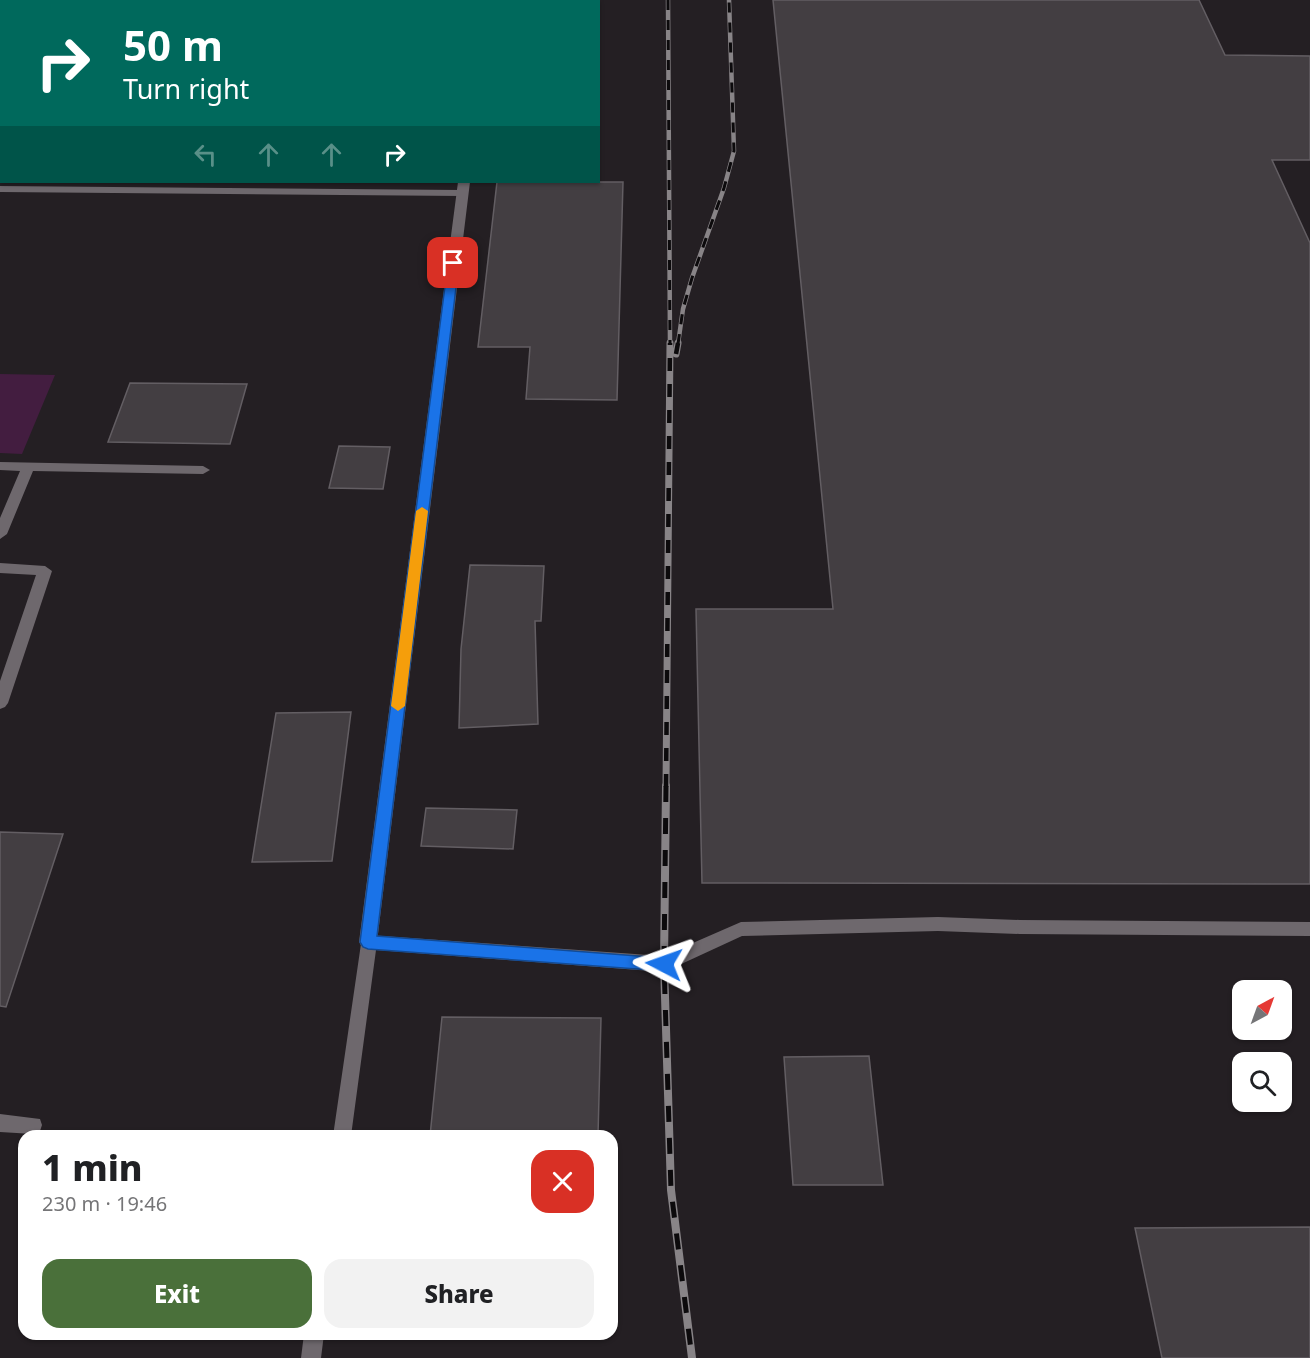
<!DOCTYPE html>
<html lang="en">
<head>
<meta charset="utf-8">
<style>
  body { margin:0; font-family:"Noto Sans",sans-serif; background:#f2f2f2; color:#202124; height:100vh; display:flex; flex-direction:column; font-size:22px; white-space:nowrap }
  * { box-sizing:border-box; margin:0 }
  p { font-size:20px; color:#757577 }
  .icon { flex:none; width:33px; height:33px; fill:none; stroke:currentColor; stroke-width:2; stroke-linecap:round; stroke-linejoin:round }
  .map { position:relative; flex:1; overflow:hidden }
  .drawer { position:absolute; left:18px; top:1130px; width:600px; height:210px; display:flex; flex-direction:column; background:#fff; border-radius:18px; box-shadow:0 2px 4px #0004 }
  .drawer>* { flex:none }
  .hud { position:absolute; left:0px; top:0px; width:600px; height:183px; box-shadow:0 2px 4px #0004; background:#00695c; color:#fff; overflow:hidden }
  .needle { width:39px; rotate:41deg }
  .tools { position:absolute; left:1232px; top:980px; display:grid; gap:12px }
  .tools a { display:grid; place-items:center; width:60px; height:60px; border-radius:12px; background:#fff; box-shadow:0 2px 4px #0004; font-size:30px }
  .pin { position:absolute; display:grid; place-items:center; width:51px; height:51px; color:#fff; margin:-26px; border-radius:12px; box-shadow:0 3px 9px #0006 }
  .me { position:absolute; width:66px; margin:-33px; rotate:274deg; stroke-linejoin:round; filter:drop-shadow(0 0 4px #0008) }
  .turn { display:flex; align-items:center; gap:21px; height:126px; padding:0 24px; font-size:27px }
  .turn .icon { width:78px; height:78px; stroke-width:2.5 }
  .turn b { display:block; font-size:42px; line-height:51px }
  .lanes { display:flex; align-items:center; height:57px; padding:0 24px; background:#0003; justify-content:center; gap:30px; direction:ltr }
  .lanes .off { opacity:.35 }
  .round { display:grid; place-items:center; flex:none; width:63px; height:63px; border-radius:18px; background:#f2f2f2 }
  .headline { display:flex; align-items:center; justify-content:space-between; height:102px; padding:0 24px }
  h1 { font-size:36px; font-weight:800; line-height:45px }
  .primary-button { display:flex; gap:12px; margin-top:auto; padding:12px 24px }
  .primary-button a { flex:1; height:69px; border-radius:18px; background:#4a703a; color:#fff; font-size:24px; font-weight:800; line-height:69px; text-align:center }
  .primary-button a+a { background:#f2f2f2; color:#202124 }
  .map>svg:first-child { display:block }
  .green { fill:#431d40 }
  .building { fill:#433e42; stroke:#635e63; stroke-width:1.5 }
  .lines { fill:none; stroke-linecap:round; stroke-linejoin:round }
  .service { fill:#6e686d; fill-rule:evenodd }
  .minor { fill:#6e686d; fill-rule:evenodd }
  .rail-far2-casing { stroke:#888487; stroke-width:4.5 }
  .rail-far1-casing { stroke:#888487; stroke-width:7 }
  .rail-casing { stroke:#888487; stroke-width:8 }
  .rail-far2 { stroke:#0c0a0c; stroke-width:3; stroke-dasharray:10; stroke-linecap:butt }
  .rail-far1 { stroke:#0c0a0c; stroke-width:4.5; stroke-dasharray:13; stroke-linecap:butt }
  .rail { stroke:#0c0a0c; stroke-width:5; stroke-dasharray:16; stroke-linecap:butt }
  .route { fill:#1a73e8; stroke:#114b97; stroke-width:1.5 }
  .slow { fill:#f59e0b }
</style>
</head>
<body>
<div class="map">
<svg width="1310" height="1358" viewBox="0 0 1310 1358">
  <rect width="100%" height="100%" fill="#241f23"/>
  <path class="green" d="M0 374 55 375 22 454 0 453Z"/>
  <path class="building" d="M773 0H1199L1225 55 1310 56V160H1272L1310 243V884L702 883 696 609H833Z
    M497 182H623L617 400 526 399 530 347H478Z
    M130 383 247 384 230 444 108 442Z
    M339 446 390 447 383 489 329 488Z
    M470 565 544 566 541 621H535L538 724 459 728 461 649Z
    M351 712 332 861 252 862 276 713Z
    M426 808 517 810 513 849 421 846Z
    M0 832 63 834 6 1007 0 1006Z
    M442 1017 601 1018 598 1136H430Z
    M869 1056 883 1185H793L784 1057Z
    M1310 1227V1358H1162L1135 1228Z"/>
  <g class="lines">
    <path class="service" d="M4 0H14L3 2Z
      M2 11V20H0V12Z
      M0 186 462 190 468 193 462 196 0 192Z
      M0 462 203 466 210 470 203 474 33 471 7 534 0 539V518L20 471 0 470Z
      M0 563 45 566 52 571 8 703 5 707 0 709V681L36 575 0 573Z
      M938 917 1020 920 1310 922V936L1020 934 938 931 742 936 664 972 376 950 351 1136H333L362 937 368 935 663 956 741 922Z
      M0 1114 40 1119 42 1125 40 1131 33 1134 0 1132Z
      M304 1334H324L321 1358H301Z"/>
    <path class="minor" d="M489 0H499L488 2Z
      M458 182H470L377 942 374 947 368 949 362 947 359 942Z"/>
    <g class="rail-far2-casing">
      <path id="rail-far2" d="M668 0 670 344
        M678 344 683 309 692 278 724 188 734 151 729 0"/>
    </g>
    <g class="rail-far1-casing">
      <path id="rail-far1" d="M676 354 678 343
        M666 787 670 343"/>
    </g>
    <g class="rail-casing">
      <path id="rail" d="M666 786 664 964 671 1190 692 1358"/>
    </g>
    <use href="#rail-far2" class="rail-far2"/>
    <use href="#rail-far1" class="rail-far1"/>
    <use href="#rail" class="rail"/>
  </g>
  <path class="route" d="M453 260 459 263 377 936 664 958 670 960 672 964 670 969 664 971 368 949 363 947 360 942 448 263Z"/>
  <path class="slow" d="M422 507 428 511 405 706 398 711 391 706 416 511Z"/>
</svg>
<div class="tools">
<a><svg class="needle" viewBox="-14 -14 28 28"><path d="M0-13l5 13h-10z" fill="#e53935"/><path d="M0 13l5-13h-10z" fill="#757577"/></svg></a>
<a><svg class="icon" aria-label="search" viewBox="0 0 24 24"><circle cx="10" cy="10" r="6"/><path d="M15 15l6 6"/></svg></a>
</div>
<div class="pin" style="left:453px;top:263px;background:#d93025"><svg class="icon" aria-label="arrive" viewBox="0 0 24 24"><path d="M6 21V4h12l-3 4 3 4H6"/></svg></div>
<svg class="me" style="left:664px;top:964px" viewBox="-20 -20 40 40"><path d="M0-17L14 15 0 8-14 15z" fill="#1a73e8" stroke="#fff" stroke-width="4"/></svg>
<div class="hud">
<div class="turn"><svg class="icon" aria-label="right" viewBox="0 0 24 24"><path d="M7 20v-9h11M14 6l5 5-5 5"/></svg><div><b>50 m</b>Turn right</div></div>
<div class="lanes"><svg class="icon off" aria-label="left" viewBox="0 0 24 24"><path d="M17 20v-9H6M10 6l-5 5 5 5"/></svg><svg class="icon off" aria-label="ahead" viewBox="0 0 24 24"><path d="M12 20V5M6 11l6-6 6 6"/></svg><svg class="icon off" aria-label="ahead" viewBox="0 0 24 24"><path d="M12 20V5M6 11l6-6 6 6"/></svg><svg class="icon" aria-label="right" viewBox="0 0 24 24"><path d="M7 20v-9h11M14 6l5 5-5 5"/></svg></div>
</div>
<section class="drawer">
<div class="headline"><div><h1>1 min</h1><p>230 m · 19:46</p></div><a class="round" style="background:#d93025;color:#fff"><svg class="icon" aria-label="close" viewBox="0 0 24 24"><path d="M6 6l12 12M18 6L6 18"/></svg></a></div>
<div class="primary-button"><a>Exit</a><a>Share</a></div>
</section>
</div>
</body>
</html>
